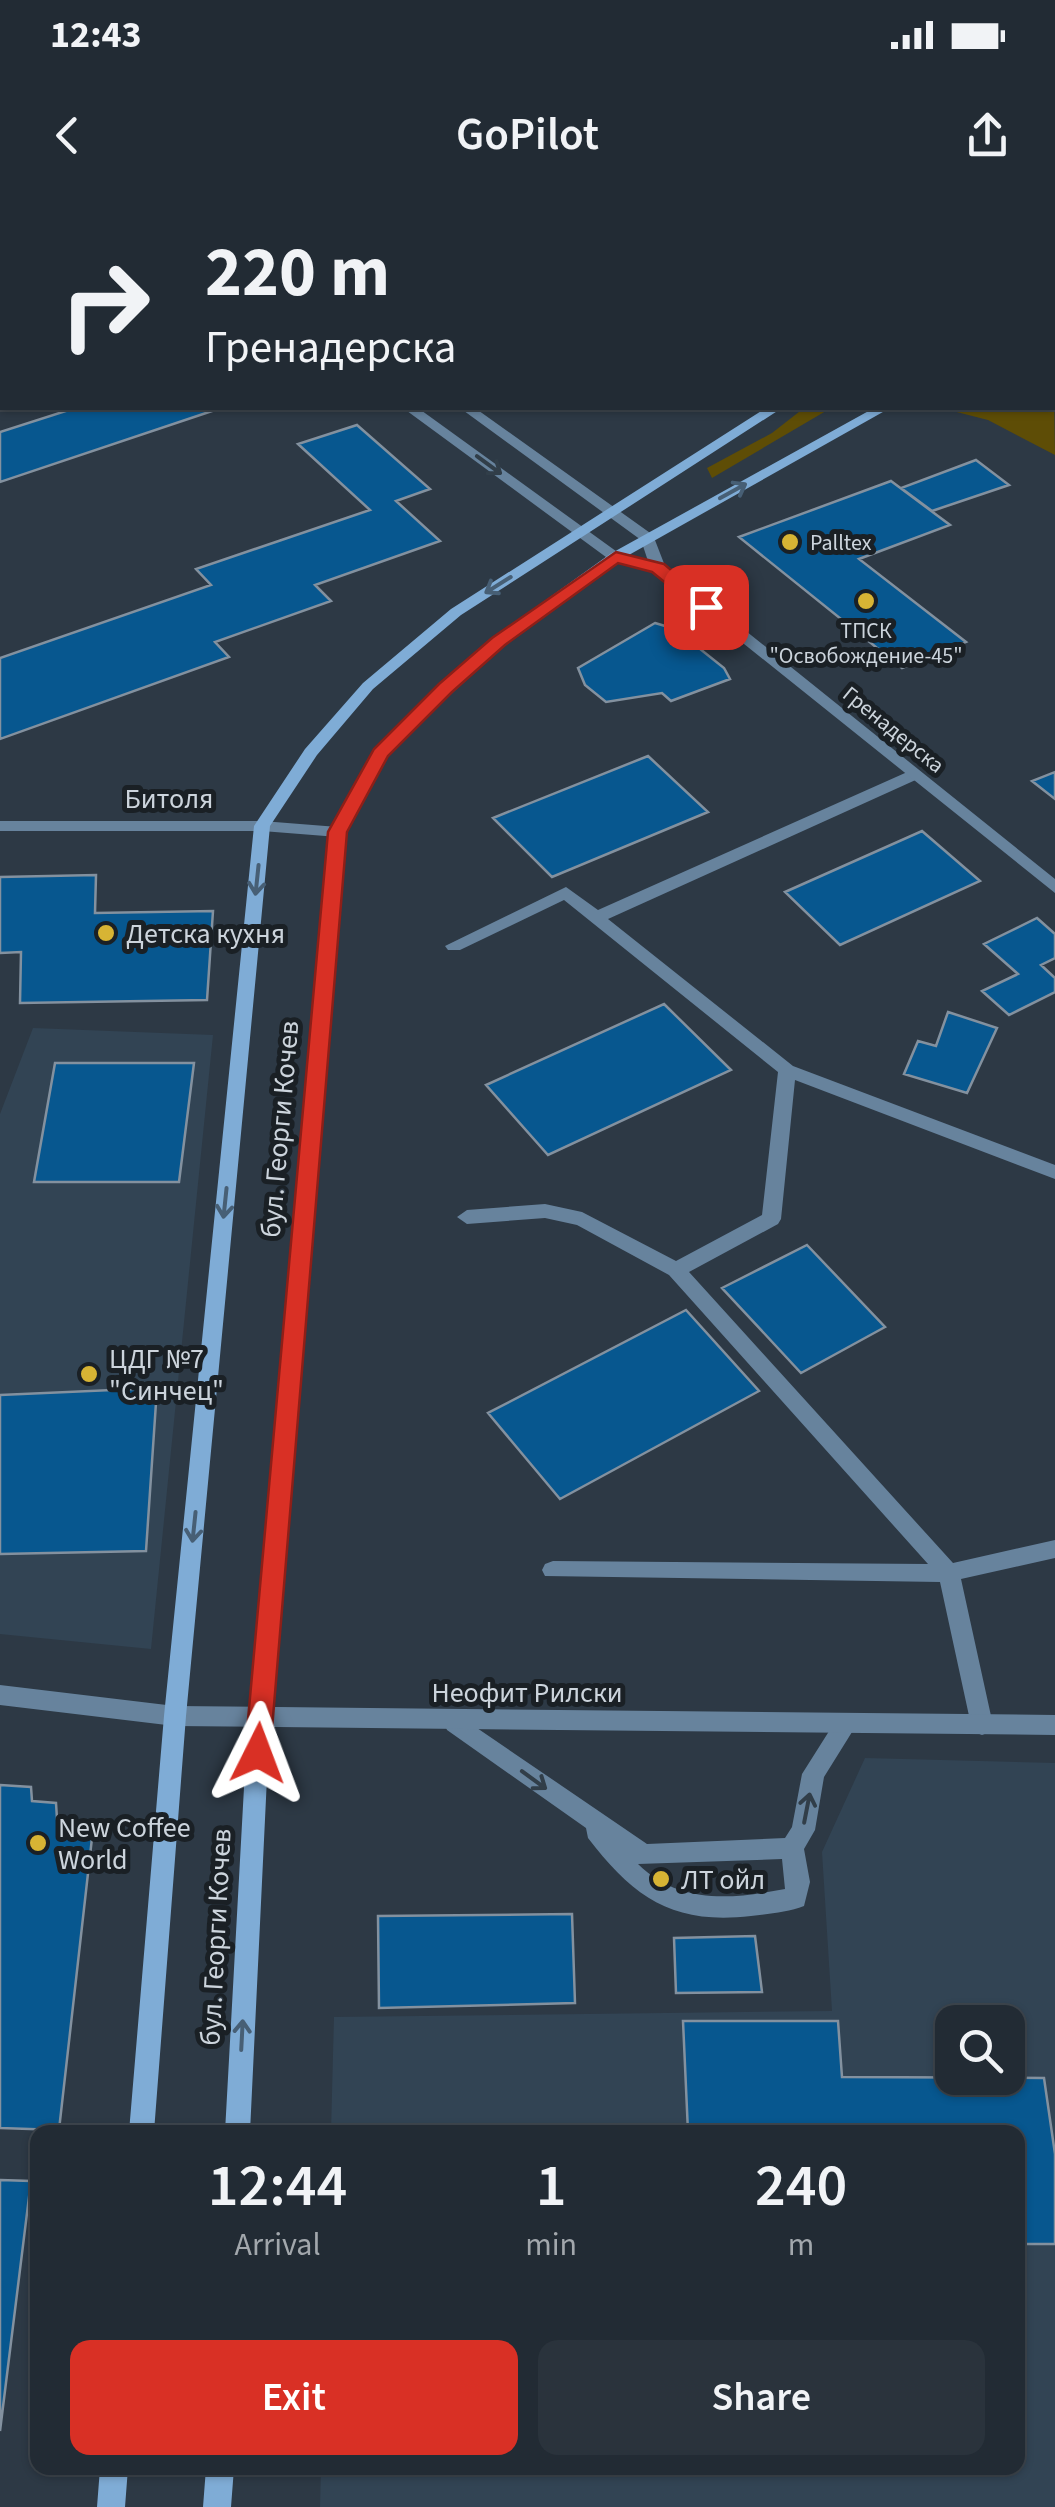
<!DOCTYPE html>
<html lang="en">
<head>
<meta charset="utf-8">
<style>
  body { margin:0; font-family:"Source Sans 3",sans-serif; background:#2a333c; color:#f1f3f6; height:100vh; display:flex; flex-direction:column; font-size:38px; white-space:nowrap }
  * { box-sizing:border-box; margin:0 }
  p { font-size:32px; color:#a2a7ac }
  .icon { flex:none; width:55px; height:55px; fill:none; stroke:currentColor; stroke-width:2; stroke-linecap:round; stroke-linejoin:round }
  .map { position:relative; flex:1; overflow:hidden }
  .panel { position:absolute; left:30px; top:1925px; width:995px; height:350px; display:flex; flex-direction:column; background:#222b34; border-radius:20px; box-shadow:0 2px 8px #0004,0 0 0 2px #3f474f }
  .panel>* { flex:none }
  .hud { position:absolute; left:0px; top:0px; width:1055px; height:210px; box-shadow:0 2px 8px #0004,0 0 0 2px #3f474f; background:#222b34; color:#f1f3f6; overflow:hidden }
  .controls { position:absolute; left:935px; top:1805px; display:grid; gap:20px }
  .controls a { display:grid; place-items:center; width:90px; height:90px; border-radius:20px; background:#222b34; box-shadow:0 2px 8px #0004,0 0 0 2px #3f474f; font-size:50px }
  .pin { position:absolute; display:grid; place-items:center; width:85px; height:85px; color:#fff; margin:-42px; border-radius:20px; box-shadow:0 5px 15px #0006 }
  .me { position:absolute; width:110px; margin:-55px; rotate:3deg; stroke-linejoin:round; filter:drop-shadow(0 0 8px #0008) }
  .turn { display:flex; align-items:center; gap:35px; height:210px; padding:0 40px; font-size:45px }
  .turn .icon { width:130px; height:130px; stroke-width:2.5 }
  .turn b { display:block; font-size:70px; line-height:85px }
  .eta { display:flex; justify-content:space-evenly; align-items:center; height:170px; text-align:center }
  .eta b { font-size:60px; font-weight:600; line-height:70px }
  .primary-button { display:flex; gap:20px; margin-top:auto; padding:20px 40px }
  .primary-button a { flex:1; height:115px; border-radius:20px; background:#d93025; color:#fff; font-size:40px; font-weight:600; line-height:115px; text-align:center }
  .primary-button a+a { background:#2a333c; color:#f1f3f6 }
  .status { display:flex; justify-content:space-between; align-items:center; height:70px; padding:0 50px; background:#222b34; direction:ltr }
  .status svg { height:28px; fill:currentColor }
  header { display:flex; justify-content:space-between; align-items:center; height:130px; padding:0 40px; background:#222b34; font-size:45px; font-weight:600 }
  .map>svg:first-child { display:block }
  .built { fill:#324454; fill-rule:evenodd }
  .green { fill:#5e4d06 }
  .building { fill:#07578f; stroke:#83919f; stroke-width:2.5 }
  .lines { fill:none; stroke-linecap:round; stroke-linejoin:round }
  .service { fill:#67839d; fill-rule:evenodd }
  .minor { fill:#67839d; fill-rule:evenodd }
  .tertiary { fill:#67839d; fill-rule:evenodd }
  .secondary { fill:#7facd6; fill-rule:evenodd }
  .oneway { stroke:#313e49 }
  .oneway2 { stroke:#475f75 }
  .route { fill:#d93025; stroke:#8d1f18; stroke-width:2.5 }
  .poi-dot { fill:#d7b434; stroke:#1a2025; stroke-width:4 }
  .labels { text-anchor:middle; stroke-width:10; stroke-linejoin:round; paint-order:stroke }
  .far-poi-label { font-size:22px; fill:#ccd4dc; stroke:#1a2025; text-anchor:start }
  .far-street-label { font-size:22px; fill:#ccd4dc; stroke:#1a2025 }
  .street-label { font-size:28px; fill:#ccd4dc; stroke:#1a2025 }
  .poi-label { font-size:28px; fill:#ccd4dc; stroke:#1a2025; text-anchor:start }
</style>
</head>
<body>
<div class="status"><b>12:43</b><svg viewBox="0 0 49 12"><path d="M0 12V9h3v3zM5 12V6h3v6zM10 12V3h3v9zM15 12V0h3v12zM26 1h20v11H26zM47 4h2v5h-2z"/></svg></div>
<header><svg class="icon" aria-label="back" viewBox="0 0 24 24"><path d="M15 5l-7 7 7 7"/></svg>GoPilot<svg class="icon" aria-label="share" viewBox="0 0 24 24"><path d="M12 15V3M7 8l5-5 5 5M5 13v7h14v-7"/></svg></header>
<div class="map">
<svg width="1055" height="2307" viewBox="0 0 1055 2307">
  <rect width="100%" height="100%" fill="#2d3945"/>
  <path class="built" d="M33 828 213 835 151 1449 0 1434V914Z
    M865 1558 1055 1563V2307H320L321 2268H1018V1932H331L334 1817 832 1811 822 1652ZM952 1822H1008V1878H952Z"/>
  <path class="green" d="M1053 129 1055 255 988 220 941 208H1052Z
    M804 208H831L712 278 707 268 772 233Z"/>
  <path class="building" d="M75 208H221L0 282V232Z
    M357 225 430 289 396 301 440 341 315 385 331 401 215 442 229 457 0 539V458L211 385 196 369 370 310 298 244Z
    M976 260 1009 285 932 311 901 288Z
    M891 281 950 325 859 359 966 442 902 468 739 337Z
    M655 423 675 429 724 468 730 479 671 501 662 493 606 502 585 485 578 468Z
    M648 556 708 612 552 677 493 618Z
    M1055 572V599L1032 581Z
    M922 631 980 681 840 745 785 692Z
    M96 675 95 713 213 711 207 800 20 803 21 752 0 753V677Z
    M1037 718 1055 734V758L1041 765 1055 778V792L1009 815 982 791 1018 774 984 744Z
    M664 804 731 870 548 955 486 885Z
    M948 812 997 828 967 893 904 874 918 841 936 846Z
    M55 863H194L179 982H34Z
    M807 1045 885 1127 801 1173 722 1088Z
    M686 1110 759 1191 560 1299 488 1213Z
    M157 1188 146 1351 0 1354V1195Z
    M0 1585 31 1587 32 1601 56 1603 57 1619 74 1621V1635L92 1638 59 1930 0 1928Z
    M572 1714 575 1803 379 1808 378 1716Z
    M755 1736 762 1792 676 1793 674 1738Z
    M683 1821H838L842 1877 1044 1878 1055 1954V2044H1018V1932H688Z
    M0 1980 31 1981 0 2231Z"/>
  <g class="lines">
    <path class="service" d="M914 569 922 574 920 578 608 719 793 866 1055 965V979L795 880 781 1019 778 1024 689 1072 953 1363 1055 1340V1358L961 1379 993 1525 990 1532 982 1535 974 1532 971 1525 940 1382 545 1376 542 1370 545 1364 553 1361 928 1364 669 1075 577 1025 545 1018 467 1024 457 1017 467 1010 545 1004 582 1012 676 1061 762 1015 778 872 564 700 460 750H448L445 746 566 687 598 710Z
      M455 1513 647 1644 785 1638 792 1627 802 1574 838 1517 846 1514 854 1517 857 1524 824 1577 815 1630 804 1649 810 1682 804 1706C788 1712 769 1714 751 1716 673 1725 634 1698 588 1638L586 1628 447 1530 444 1523 447 1516ZM782 1659 785 1689C732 1699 680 1705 638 1664Z"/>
    <path class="minor" d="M374 0H386L387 2H375Z
      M0 68H2V76H0Z
      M2 105V113L0 114V106Z
      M0 621H262L338 627 346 632 338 637 262 631H0Z
      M0 1485 175 1506 1055 1515V1535L175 1526 0 1505Z"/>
    <path class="tertiary" d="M123 0H137L138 2H125Z
      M177 0H191L192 2H179Z
      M403 208H418L620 354 648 361 641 340 460 208H475L653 335 665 366 1055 679V693L653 371 610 360Z"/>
    <path class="secondary" d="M947 0H959V2H947Z
      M766 208H782L461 415 373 489 317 555 270 626 186 1516 154 1932H129L164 1516 254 626 305 549 363 483 451 409Z
      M874 208H890L620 360 503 444 388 555 346 632 270 1515 250 1932H225L248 1515 330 632 375 550 493 438 610 354Z
      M100 2268H128L125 2307H97Z
      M206 2268H234L231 2307H203Z"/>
  </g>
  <defs><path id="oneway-shaft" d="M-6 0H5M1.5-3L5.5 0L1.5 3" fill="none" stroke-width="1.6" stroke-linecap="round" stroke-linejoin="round" transform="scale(2.5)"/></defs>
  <g class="oneway">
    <use href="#oneway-shaft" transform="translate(489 265) rotate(36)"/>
    <use href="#oneway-shaft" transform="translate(534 1580) rotate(36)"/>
    <use href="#oneway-shaft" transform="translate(807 1608) rotate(-79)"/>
  </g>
  <g class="oneway2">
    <use href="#oneway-shaft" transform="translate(733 291) rotate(-29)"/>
    <use href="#oneway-shaft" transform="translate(498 385) rotate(148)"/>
    <use href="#oneway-shaft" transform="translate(257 680) rotate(96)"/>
    <use href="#oneway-shaft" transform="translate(225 1003) rotate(96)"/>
    <use href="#oneway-shaft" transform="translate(194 1327) rotate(96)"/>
    <use href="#oneway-shaft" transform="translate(242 1835) rotate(-87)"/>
  </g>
  <path class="route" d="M616 352 664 364 715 407 700 411 652 372 618 363 505 445 452 492 388 556 347 632 270 1553 267 1561H248L245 1553 328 632 374 549 439 484 492 438Z"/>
  <g class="poi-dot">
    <circle cx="790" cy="342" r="10"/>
    <circle cx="866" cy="401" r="10"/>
    <circle cx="106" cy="733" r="10"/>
    <circle cx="89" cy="1174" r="10"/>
    <circle cx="38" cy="1643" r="10"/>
    <circle cx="661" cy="1679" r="10"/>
  </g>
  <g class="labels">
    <g class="far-poi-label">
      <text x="810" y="350">Palltex</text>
      <text x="866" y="438" text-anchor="middle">ТПСК<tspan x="866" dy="25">"Освобождение-45"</tspan></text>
    </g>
    <g class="far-street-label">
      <text transform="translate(894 529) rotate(39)" y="8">Гренадерска</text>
    </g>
    <g class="street-label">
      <text x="169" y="608">Битоля</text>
      <text transform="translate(279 929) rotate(-85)" y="10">бул. Георги Кочев</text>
      <text x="527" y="1502">Неофит Рилски</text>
      <text transform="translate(215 1737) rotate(-87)" y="10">бул. Георги Кочев</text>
    </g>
    <g class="poi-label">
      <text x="126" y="743">Детска кухня</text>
      <text x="109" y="1168">ЦДГ №7<tspan x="109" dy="32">"Синчец"</tspan></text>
      <text x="58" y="1637">New Coffee<tspan x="58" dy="32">World</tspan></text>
      <text x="681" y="1689">ЛТ ойл</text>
    </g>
  </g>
</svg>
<div class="controls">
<a><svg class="icon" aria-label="search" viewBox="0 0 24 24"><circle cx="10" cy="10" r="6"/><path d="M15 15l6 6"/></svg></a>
</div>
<div class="pin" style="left:706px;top:407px;background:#d93025"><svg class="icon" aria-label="arrive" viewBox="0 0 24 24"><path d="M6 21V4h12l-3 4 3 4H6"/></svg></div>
<svg class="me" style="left:258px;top:1553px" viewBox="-20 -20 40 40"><path d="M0-17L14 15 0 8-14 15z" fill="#d93025" stroke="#fff" stroke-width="4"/></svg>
<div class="hud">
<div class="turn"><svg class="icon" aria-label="right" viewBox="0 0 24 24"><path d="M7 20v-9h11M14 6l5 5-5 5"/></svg><div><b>220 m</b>Гренадерска</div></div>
</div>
<section class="panel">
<div class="eta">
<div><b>12:44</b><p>Arrival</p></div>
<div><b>1</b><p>min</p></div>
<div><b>240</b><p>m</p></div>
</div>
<div class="primary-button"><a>Exit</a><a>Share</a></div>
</section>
</div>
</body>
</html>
